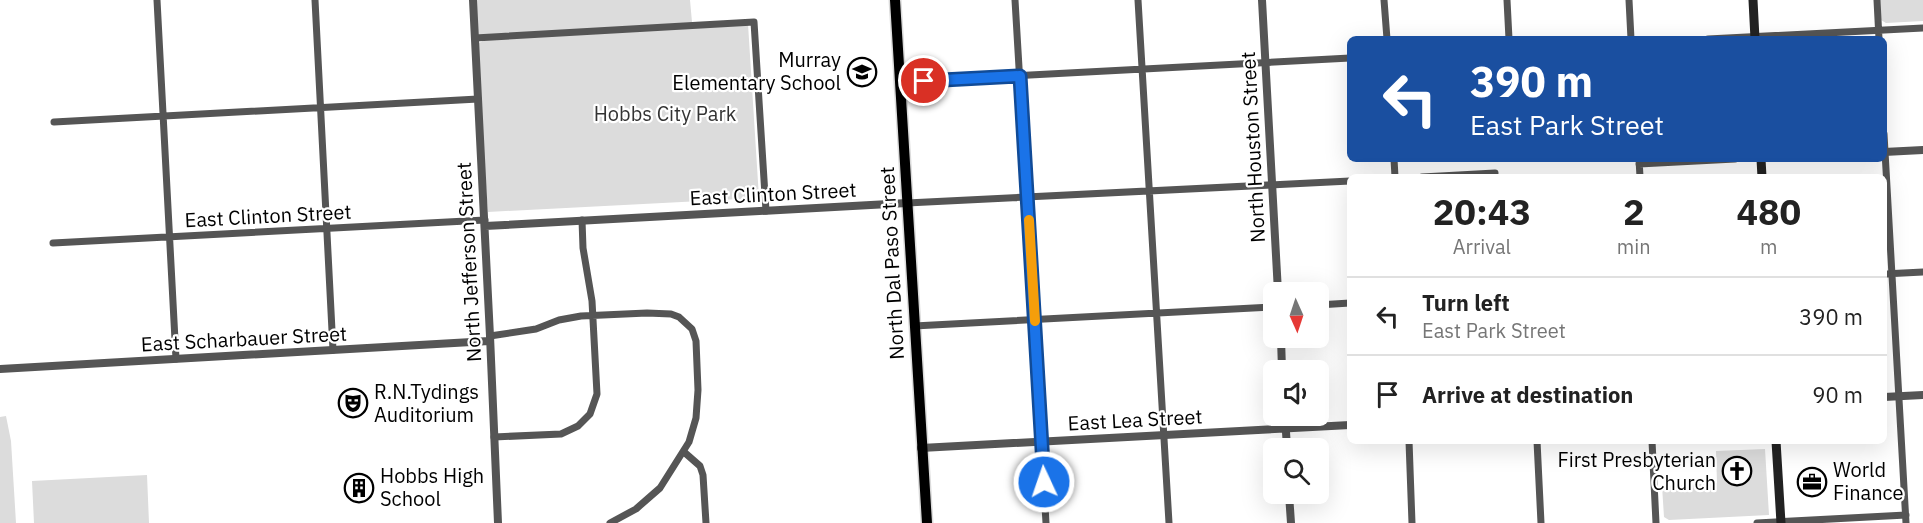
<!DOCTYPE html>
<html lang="en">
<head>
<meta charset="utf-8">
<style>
  body { margin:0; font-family:"IBM Plex Sans",sans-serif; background:#f6f6f6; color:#222; height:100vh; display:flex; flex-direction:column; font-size:22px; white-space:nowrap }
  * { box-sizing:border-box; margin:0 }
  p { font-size:20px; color:#767676 }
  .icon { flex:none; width:33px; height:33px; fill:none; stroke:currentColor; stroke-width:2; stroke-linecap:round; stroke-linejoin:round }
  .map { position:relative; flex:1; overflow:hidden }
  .side { position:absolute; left:1347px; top:174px; width:540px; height:270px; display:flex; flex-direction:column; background:#fff; border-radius:9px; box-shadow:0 6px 24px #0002 }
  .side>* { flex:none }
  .top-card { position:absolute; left:1347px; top:36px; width:540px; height:126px; border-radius:9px; box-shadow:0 6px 24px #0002; background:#1a4fa0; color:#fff; overflow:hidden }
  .needle { width:39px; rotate:177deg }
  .tools { position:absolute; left:1263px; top:282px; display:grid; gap:12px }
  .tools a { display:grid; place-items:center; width:66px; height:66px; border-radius:9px; background:#fff; box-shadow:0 6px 24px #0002; font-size:30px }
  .pin { position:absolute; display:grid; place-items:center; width:51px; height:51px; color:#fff; margin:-26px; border:3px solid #fff; border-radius:50%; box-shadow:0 2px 6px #0007 }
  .me { position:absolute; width:66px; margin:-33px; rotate:357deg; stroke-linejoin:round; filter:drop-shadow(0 0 4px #0008) }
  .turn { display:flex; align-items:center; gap:21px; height:126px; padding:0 24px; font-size:27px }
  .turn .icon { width:78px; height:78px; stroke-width:2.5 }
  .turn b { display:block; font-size:42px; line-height:51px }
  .eta { display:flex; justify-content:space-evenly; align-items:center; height:102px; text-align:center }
  .eta b { font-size:36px; font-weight:800; line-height:42px }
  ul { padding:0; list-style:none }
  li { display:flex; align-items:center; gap:18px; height:78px; padding:0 24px; border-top:2px solid #e0e0e0 }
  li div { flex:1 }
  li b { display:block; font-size:22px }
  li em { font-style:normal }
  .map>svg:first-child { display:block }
  .green { fill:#dcdcdc }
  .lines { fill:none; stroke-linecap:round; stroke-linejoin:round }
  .primary-casing { stroke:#dbdbdb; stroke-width:13 }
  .minor { stroke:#555; stroke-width:7 }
  .tertiary { stroke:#555; stroke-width:8 }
  .secondary { stroke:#222; stroke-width:9 }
  .primary { stroke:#000; stroke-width:10 }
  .route-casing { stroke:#114b97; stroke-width:15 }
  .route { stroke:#1a73e8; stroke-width:10 }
  .slow { stroke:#f59e0b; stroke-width:10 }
  .labels { text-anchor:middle; stroke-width:4.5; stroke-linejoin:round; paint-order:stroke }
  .poi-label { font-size:20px; fill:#000; stroke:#fff; text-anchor:start }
  .park-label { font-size:20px; fill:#333; stroke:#fff }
  .street-label { font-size:20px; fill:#000; stroke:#fff }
</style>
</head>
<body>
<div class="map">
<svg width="1923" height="523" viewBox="0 0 1923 523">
  <rect width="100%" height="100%" fill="#fff"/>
  <path class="green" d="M475 0H690L692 22 748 24 759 198 488 212 475 45 485 40H478Z
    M1880 0H1923V21L1886 23 1881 20Z
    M6 416 11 441 16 523H0V417Z
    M1765 449 1769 515 1669 520 1664 517 1662 486 1717 483 1716 451Z
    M147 475 149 523H34L32 481Z"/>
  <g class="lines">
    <g class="primary-casing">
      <path id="primary" d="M895 0 927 523"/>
    </g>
    <path class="minor" d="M157 0 176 359
      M315 0 333 350
      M1015 0 1046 523
      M1138 0 1169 523
      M1384 0 1387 39
      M1507 0 1509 39
      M1629 0 1631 39
      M1877 0 1879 39
      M475 38 754 22 766 211
      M1708 39 1923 28
      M900 82 1350 58
      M54 122 478 99
      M1884 134 1906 523
      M1394 159 1395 177
      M1639 159 1640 177
      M1639 164 1735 159
      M1422 177 1495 173
      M907 203 1350 181
      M53 243 485 220
      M1884 274 1923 272
      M1318 305 1350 303
      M914 326 1274 307
      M490 336 536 329 559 320 581 316 647 313 671 314 679 317 692 329 696 341 698 390 696 418 689 442 660 488 636 509 610 523
      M494 437 561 434 578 426 590 414 597 394 592 301 583 248 582 220
      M1409 441 1412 523
      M1537 441 1541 523
      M1652 441 1656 523
      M684 452 700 466 703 475 706 523
      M1757 523 1906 515"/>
    <path class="tertiary" d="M473 0 490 336 498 523
      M1262 0 1278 292
      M1884 152 1923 150
      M485 226 907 203
      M1281 338 1282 370
      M0 369 489 341
      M1884 397 1923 395
      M1285 416 1287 448
      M921 448 1350 425
      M1289 494 1291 523"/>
    <path class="secondary" d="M1753 0 1755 39
      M1761 159 1762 177
      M1776 441 1781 523"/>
    <use href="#primary" class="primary"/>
  </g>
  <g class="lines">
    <g class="route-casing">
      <path id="route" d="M924 81 1020 76 1044 482"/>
    </g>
    <use href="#route" class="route"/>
    <path class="slow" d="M1029 220 1035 321"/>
  </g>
  <defs>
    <g id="school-ring" transform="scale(1.5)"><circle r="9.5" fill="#fff" stroke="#000" stroke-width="1.5"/><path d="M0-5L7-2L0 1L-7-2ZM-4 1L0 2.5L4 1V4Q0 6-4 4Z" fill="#000"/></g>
    <g id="theatre-ring" transform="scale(1.5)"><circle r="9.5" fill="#fff" stroke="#000" stroke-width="1.5"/><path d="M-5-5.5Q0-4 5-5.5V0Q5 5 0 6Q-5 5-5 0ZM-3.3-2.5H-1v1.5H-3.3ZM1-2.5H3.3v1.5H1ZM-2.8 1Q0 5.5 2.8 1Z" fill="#000"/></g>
    <g id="church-ring" transform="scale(1.5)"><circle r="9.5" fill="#fff" stroke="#000" stroke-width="1.5"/><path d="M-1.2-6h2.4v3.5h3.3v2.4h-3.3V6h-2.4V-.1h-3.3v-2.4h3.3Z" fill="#000"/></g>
    <g id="office-ring" transform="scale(1.5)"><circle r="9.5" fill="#fff" stroke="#000" stroke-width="1.5"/><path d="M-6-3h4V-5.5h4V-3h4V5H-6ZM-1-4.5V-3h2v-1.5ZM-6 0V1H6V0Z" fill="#000"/></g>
    <g id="building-ring" transform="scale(1.5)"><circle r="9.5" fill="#fff" stroke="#000" stroke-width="1.5"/><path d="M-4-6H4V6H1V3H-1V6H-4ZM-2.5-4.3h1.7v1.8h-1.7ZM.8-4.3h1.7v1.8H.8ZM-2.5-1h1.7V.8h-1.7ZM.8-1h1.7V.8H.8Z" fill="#000"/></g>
  </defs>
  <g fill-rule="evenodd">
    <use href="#school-ring" x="862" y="72"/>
    <use href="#theatre-ring" x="353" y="403"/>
    <use href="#church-ring" x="1737" y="471"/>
    <use href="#office-ring" x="1812" y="482"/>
    <use href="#building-ring" x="359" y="488"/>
  </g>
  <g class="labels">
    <g class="poi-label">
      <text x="841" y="67" text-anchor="end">Murray<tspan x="841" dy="23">Elementary School</tspan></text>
      <text x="374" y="399">R.N.Tydings<tspan x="374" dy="23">Auditorium</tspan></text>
      <text x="1716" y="467" text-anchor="end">First Presbyterian<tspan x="1716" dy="23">Church</tspan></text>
      <text x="1833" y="477">World<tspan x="1833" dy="23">Finance</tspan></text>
      <text x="380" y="483">Hobbs High<tspan x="380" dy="23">School</tspan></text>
    </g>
    <g class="park-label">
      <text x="665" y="121">Hobbs City Park</text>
    </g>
    <g class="street-label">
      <text transform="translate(1253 147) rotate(-93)" y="7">North Houston Street</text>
      <text transform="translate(773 194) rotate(-3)" y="7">East Clinton Street</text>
      <text transform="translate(268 216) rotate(-3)" y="7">East Clinton Street</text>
      <text transform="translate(469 262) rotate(-93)" y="7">North Jefferson Street</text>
      <text transform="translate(892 263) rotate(-93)" y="7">North Dal Paso Street</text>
      <text transform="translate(244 339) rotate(-3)" y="7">East Scharbauer Street</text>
      <text transform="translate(1135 420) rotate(-3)" y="7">East Lea Street</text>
    </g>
  </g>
</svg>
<div class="tools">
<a><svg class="needle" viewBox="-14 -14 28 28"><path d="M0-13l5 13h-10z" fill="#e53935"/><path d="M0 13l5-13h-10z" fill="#767676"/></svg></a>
<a><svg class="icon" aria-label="sound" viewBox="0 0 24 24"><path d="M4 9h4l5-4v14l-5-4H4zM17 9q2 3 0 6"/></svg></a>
<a><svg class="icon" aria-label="search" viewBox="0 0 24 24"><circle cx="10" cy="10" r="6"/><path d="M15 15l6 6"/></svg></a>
</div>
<div class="pin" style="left:924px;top:81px;background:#d93025"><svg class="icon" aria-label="arrive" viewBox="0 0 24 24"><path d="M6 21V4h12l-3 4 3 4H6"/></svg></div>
<svg class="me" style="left:1044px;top:482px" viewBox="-20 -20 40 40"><circle r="17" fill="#1a73e8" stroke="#fff" stroke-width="3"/><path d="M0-11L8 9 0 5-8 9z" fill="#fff"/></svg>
<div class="top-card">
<div class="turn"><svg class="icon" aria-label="left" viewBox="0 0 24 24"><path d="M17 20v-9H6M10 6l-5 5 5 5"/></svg><div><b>390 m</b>East Park Street</div></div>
</div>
<section class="side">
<div class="eta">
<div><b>20:43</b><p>Arrival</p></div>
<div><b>2</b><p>min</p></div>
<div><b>480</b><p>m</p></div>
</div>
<ul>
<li><svg class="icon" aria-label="left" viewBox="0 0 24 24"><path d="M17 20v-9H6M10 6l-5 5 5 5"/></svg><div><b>Turn left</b><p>East Park Street</p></div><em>390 m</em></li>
<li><svg class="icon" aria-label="arrive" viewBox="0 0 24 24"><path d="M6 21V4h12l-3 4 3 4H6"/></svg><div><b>Arrive at destination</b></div><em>90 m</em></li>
</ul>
</section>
</div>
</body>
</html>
